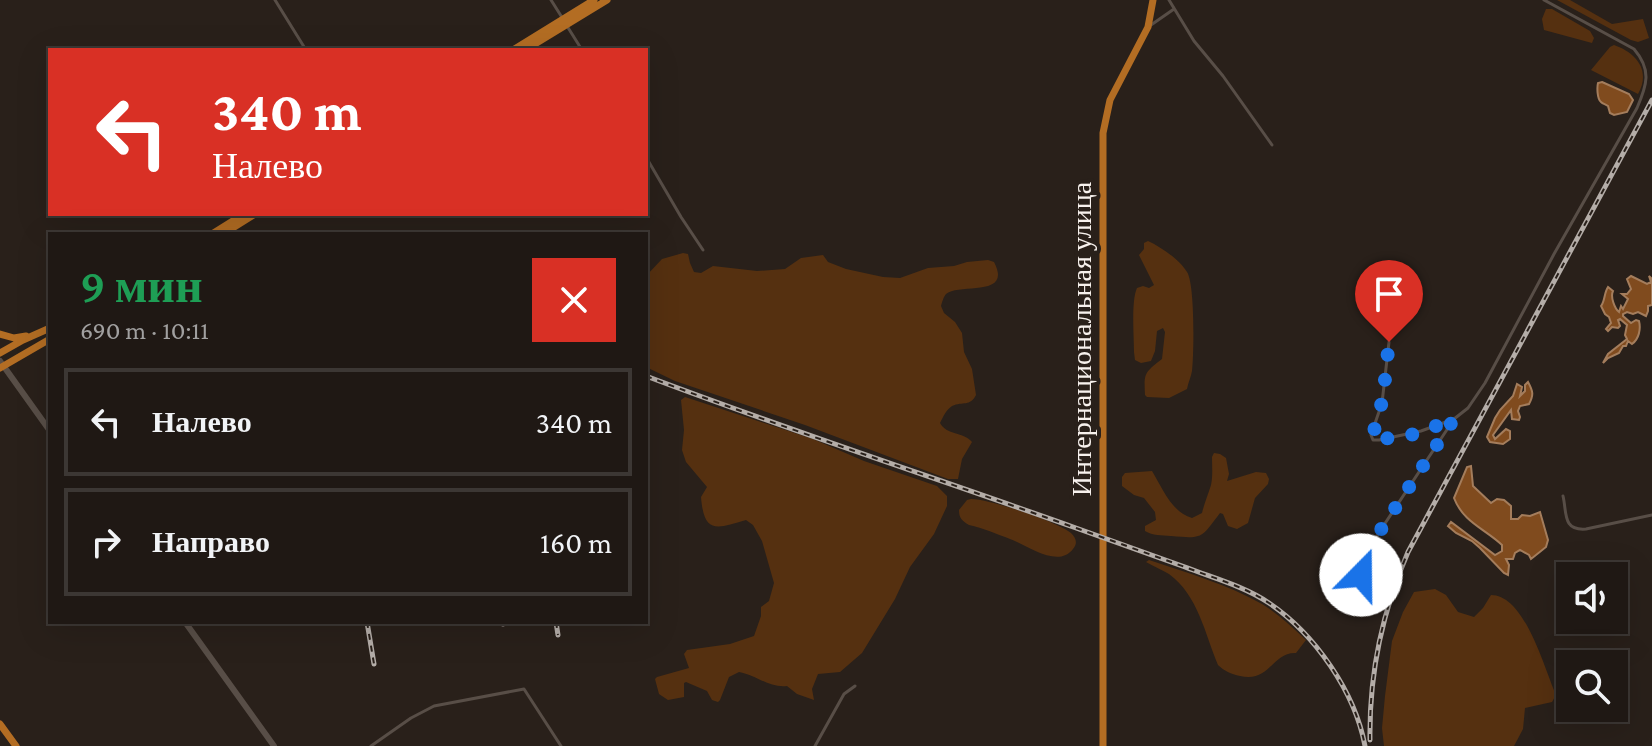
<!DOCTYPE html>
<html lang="ru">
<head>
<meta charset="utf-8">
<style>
  body { margin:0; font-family:"Crimson Pro",serif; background:#2c2522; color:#f1f3f6; height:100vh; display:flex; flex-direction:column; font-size:30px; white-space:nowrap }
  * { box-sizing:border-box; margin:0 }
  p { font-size:26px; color:#a1a0a0 }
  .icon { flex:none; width:44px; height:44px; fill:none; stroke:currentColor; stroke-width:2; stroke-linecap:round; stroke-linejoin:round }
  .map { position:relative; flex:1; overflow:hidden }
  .sheet { position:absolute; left:48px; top:232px; width:600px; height:392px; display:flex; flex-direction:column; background:#1f1814; border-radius:0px; box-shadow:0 8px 32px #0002,0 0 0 2px #3c3734 }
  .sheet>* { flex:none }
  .banner { position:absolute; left:48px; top:48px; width:600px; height:168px; border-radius:0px; box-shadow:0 8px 32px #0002,0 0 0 2px #3c3734; background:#d93025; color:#fff; overflow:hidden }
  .tools { position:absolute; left:1556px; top:562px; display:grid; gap:16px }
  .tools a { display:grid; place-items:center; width:72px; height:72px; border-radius:0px; background:#1f1814; box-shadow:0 8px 32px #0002,0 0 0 2px #3c3734; font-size:40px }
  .pin { position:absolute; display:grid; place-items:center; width:68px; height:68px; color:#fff; margin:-82px -34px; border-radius:50% 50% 50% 0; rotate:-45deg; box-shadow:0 0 8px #0007 }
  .pin .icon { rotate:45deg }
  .me { position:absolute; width:88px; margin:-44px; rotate:22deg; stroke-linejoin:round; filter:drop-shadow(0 0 6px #0008) }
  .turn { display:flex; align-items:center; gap:28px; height:168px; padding:0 32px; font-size:36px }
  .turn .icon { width:104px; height:104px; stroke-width:2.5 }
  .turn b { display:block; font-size:56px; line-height:68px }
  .round { display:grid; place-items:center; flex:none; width:84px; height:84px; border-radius:0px; background:#2c2522 }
  .overview { display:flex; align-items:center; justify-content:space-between; height:136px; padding:0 32px }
  h1 { font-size:48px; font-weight:600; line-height:60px; color:#1e9e55 }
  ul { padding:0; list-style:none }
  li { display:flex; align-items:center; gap:24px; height:108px; margin:0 16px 12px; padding:0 16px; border:4px solid #3c3734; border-radius:0px }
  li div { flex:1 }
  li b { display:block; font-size:30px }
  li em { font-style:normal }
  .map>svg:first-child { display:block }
  .green { fill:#553010 }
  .water { fill:#804b1e; stroke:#a47d5c; stroke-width:2 }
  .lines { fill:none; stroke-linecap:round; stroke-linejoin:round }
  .street { stroke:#584e47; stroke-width:3 }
  .secondary { stroke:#584e47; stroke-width:6 }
  .primary { stroke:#b36d23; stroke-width:7 }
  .rail-casing { stroke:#b4ada8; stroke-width:5 }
  .rail { stroke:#29201a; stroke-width:2; stroke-dasharray:6; stroke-linecap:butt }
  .route { stroke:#1a73e8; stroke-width:14; stroke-dasharray:0 25.2 }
  .labels { text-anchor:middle; stroke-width:8; stroke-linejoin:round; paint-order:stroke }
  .street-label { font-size:28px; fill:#f7f1ed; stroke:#29201a }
</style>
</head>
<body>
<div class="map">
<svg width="1652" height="746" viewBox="0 0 1652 746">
  <rect width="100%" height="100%" fill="#29201a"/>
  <path class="green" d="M1557 0H1570L1612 24 1643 19 1649 38 1638 42 1631 40Z
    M1546 9H1552L1590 31 1594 38 1592 43 1544 30 1542 19Z
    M1614 45C1637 53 1651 71 1638 94L1591 70 1610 47Z
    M1148 241C1161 247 1180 260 1187 272 1195 284 1194 354 1192 371 1191 377 1188 383 1187 389L1169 398 1147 397 1145 395C1144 373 1144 373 1162 359L1165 332 1163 328 1157 331 1155 351 1151 361 1141 363 1135 360 1134 352C1134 336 1131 301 1137 288L1143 286 1149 288 1154 285 1139 255 1144 249V243Z
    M683 253 688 254 690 263 694 272 701 273 713 266 757 271 785 269 801 258 823 255 828 262 846 269 883 277 900 278 928 268 954 266 967 262 988 260 994 262C1013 298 959 283 946 294 944 296 942 302 941 306L944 313 955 322 962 333 964 352 972 369 976 395C970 407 963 401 952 406 946 410 943 417 940 423 946 435 964 432 972 442L962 459 958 479H948L805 425 675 381 646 367V276L662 259Z
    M685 397 813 439 864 461 937 486 947 496V506L934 534 910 567 895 599 862 653 840 672 818 674 812 689 814 700 797 694 787 686C769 688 756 675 739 672L729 677 720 700 718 702 712 700 707 691 686 682 684 683V697L668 700 659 694 655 679 657 677 689 668 684 654 687 650 730 644 754 636 761 616V607L769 601 774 583 762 541 753 525 746 520C716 529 704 534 701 497L707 487 686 462 682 450 684 430 681 400Z
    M1214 453 1220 454 1226 458 1229 474 1227 481 1256 472 1266 473 1269 479 1268 484 1255 498 1248 523 1237 529 1228 526 1223 514 1220 513C1201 538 1204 539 1171 536 1161 535 1153 536 1145 531V526L1156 520 1155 512 1144 498 1134 495 1122 486V477L1125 473 1152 471C1162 487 1171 512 1192 518L1202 513C1204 504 1208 495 1211 485 1213 476 1212 466 1212 457Z
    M971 499C989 499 1057 521 1071 533 1076 538 1078 543 1073 549 1058 569 1027 545 1010 539 997 534 983 528 969 525 962 521 959 518 959 510L967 500Z
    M1149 560C1187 573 1227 584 1262 604 1278 614 1293 628 1306 640L1296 653C1272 652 1270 683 1240 676 1231 674 1224 671 1218 665 1205 634 1198 595 1169 574 1162 570 1153 566 1146 562Z
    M1435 589 1446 595 1458 612 1474 617 1483 608 1491 595C1525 595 1544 668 1556 695L1552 702 1525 708 1523 729 1514 746H1384L1382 728 1385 696 1392 641 1403 612 1414 592Z"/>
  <path class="water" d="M1602 82 1629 94 1633 100 1627 112 1614 115 1610 113 1608 106C1605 104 1603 104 1601 102 1597 99 1597 87 1598 83Z
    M1631 276 1647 284 1651 282 1649 276 1652 279V305L1648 306V311L1646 316 1638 312 1633 314 1627 312 1623 314V316L1631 323 1636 320 1639 321C1641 329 1639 339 1632 344L1628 341 1626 346H1623L1619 353 1608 358 1603 363 1608 354 1627 339 1625 335 1627 325 1620 319 1618 320 1620 326 1618 328 1612 327 1608 331 1606 329 1611 323 1609 317 1605 314 1601 306C1605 301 1604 293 1608 287L1613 291C1610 297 1615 309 1619 312L1621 306 1623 309 1628 299 1622 294H1627L1631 289 1627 279Z
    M1528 382C1533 391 1534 395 1529 404L1520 406 1518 411 1520 417 1519 420 1512 419 1511 410 1493 435 1495 439 1506 429 1510 431V439L1503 444 1490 442 1487 437 1495 418 1500 410 1513 396 1517 384 1522 387 1520 396 1525 391V385Z
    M1471 466 1473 486 1491 503 1497 499 1504 500 1511 506V519H1518L1522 515 1530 516 1540 512 1548 540 1546 547 1531 559 1529 555 1520 550 1515 553 1513 559H1506L1509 565 1508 575 1504 573 1480 548 1472 541 1456 533 1448 526 1451 522 1495 555 1502 551V545C1485 529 1463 522 1454 498L1467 467Z"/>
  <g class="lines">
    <path class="street" d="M275 0 306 50
      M551 0 563 19
      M1169 0 1194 41 1223 76 1272 145
      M1151 25 1174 9
      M567 26 582 50
      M646 157 681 217 703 250
      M1389 342 1382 403 1371 435 1373 440H1379L1421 431 1454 419 1468 408 1485 383 1554 254 1637 108C1647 85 1652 70 1634 49L1544 0
      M1563 496C1567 512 1562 531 1586 529L1652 515
      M1357 608 1361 575 1378 534 1454 419
      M371 746 411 718 434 706 524 689 561 746
      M815 746 844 694 855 686"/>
    <path class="secondary" d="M0 361 50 431
      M185 622 274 746"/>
    <path class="primary" d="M513 50 594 0
      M525 50 607 0
      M212 234 244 214
      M223 234 255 214
      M0 334 14 338 26 336
      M0 353 23 340 50 328
      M0 368 50 339
      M0 724 16 746
      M1103 746V133L1110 100 1148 27 1153 0"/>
    <g class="rail-casing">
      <path id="rail" d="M646 376C788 430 933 477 1076 528 1113 541 1149 554 1185 567 1213 578 1244 586 1269 603 1315 634 1355 692 1365 746
        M367 622 374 664
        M503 622V624
        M556 622 558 635
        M1370 740C1369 674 1382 612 1408 552L1652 100"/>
    </g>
    <use href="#rail" class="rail"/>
  </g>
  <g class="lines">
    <path class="route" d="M1361 575 1378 534 1454 419 1415 434 1377 440 1372 438 1383 398 1389 342"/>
  </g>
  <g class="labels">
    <g class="street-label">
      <text transform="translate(1081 339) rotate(-90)" y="10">Интернациональная улица</text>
    </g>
  </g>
</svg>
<div class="tools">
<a><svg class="icon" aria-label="sound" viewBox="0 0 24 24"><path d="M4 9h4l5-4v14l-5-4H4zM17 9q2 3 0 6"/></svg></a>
<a><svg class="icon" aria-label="search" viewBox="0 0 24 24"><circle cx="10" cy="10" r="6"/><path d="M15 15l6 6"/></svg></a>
</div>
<div class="pin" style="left:1389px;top:342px;background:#d93025"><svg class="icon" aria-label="arrive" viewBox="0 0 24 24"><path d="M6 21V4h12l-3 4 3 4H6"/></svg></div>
<svg class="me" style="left:1361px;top:575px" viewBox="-20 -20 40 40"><circle r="19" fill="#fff"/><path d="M0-13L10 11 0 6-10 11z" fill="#1a73e8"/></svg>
<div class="banner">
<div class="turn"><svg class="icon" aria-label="left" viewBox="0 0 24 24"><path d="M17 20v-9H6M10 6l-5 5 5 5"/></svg><div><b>340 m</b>Налево</div></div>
</div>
<section class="sheet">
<div class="overview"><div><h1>9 мин</h1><p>690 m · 10:11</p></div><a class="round" style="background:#d93025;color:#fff"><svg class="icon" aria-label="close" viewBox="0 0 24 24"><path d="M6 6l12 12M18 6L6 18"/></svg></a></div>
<ul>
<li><svg class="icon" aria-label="left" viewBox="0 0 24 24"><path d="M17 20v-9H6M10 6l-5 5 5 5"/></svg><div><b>Налево</b></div><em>340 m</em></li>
<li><svg class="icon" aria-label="right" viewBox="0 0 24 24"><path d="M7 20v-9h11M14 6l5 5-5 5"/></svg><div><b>Направо</b></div><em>160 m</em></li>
</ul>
</section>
</div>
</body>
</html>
